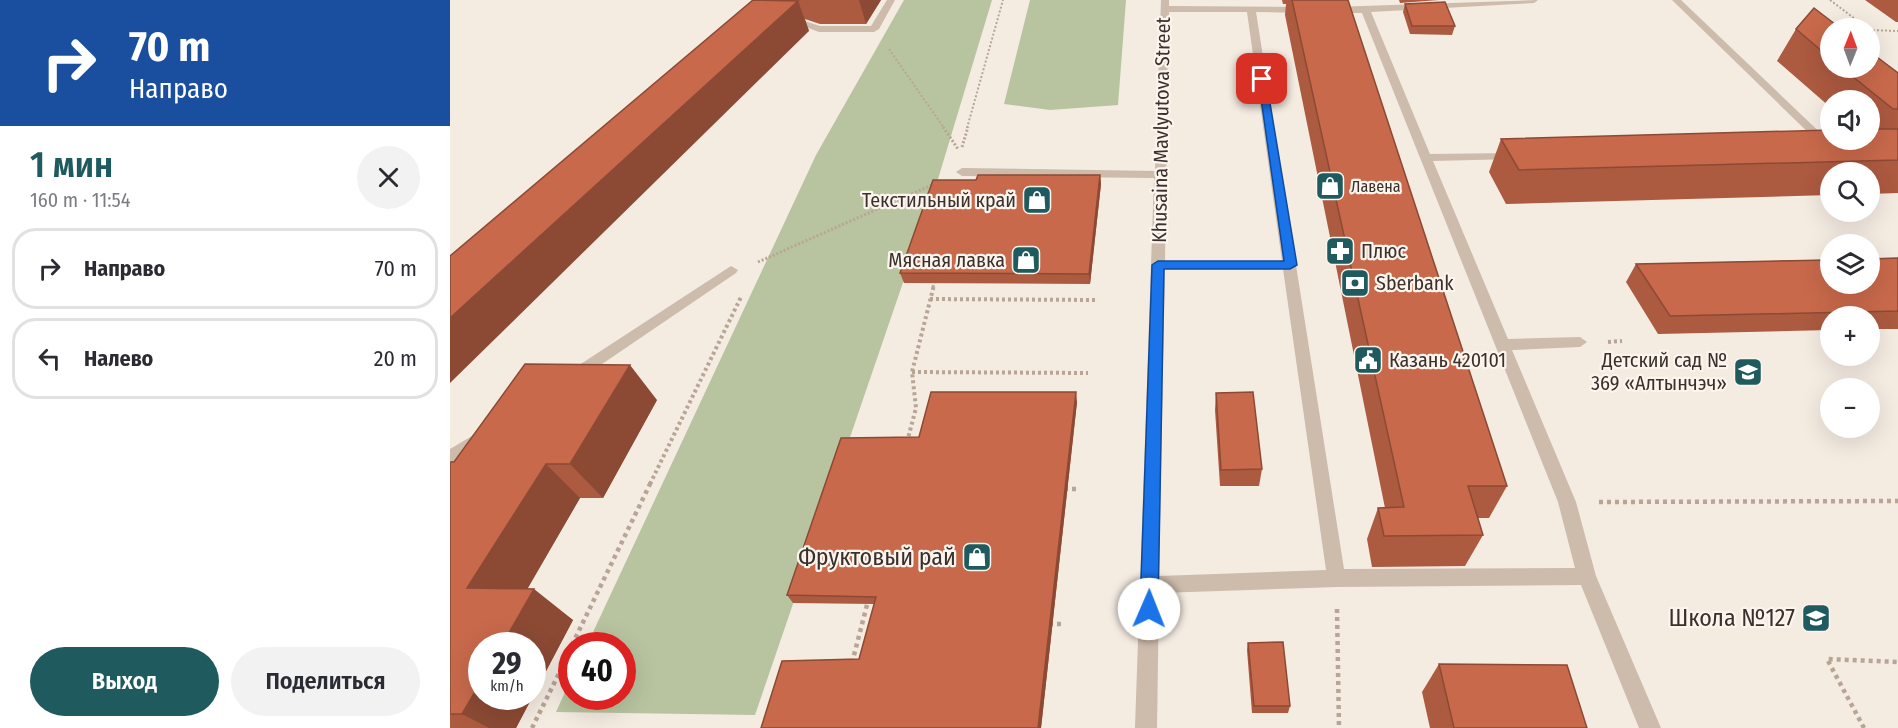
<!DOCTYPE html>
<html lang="ru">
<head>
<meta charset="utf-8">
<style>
  body { margin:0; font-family:"Fira Sans Condensed",sans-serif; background:#f2f2f3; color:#2b2b33; height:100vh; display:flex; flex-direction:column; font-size:22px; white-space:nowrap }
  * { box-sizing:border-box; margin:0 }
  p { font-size:20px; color:#7c7c81 }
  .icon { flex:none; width:33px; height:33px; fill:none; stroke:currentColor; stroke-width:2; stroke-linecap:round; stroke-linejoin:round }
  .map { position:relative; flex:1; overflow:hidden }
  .side { display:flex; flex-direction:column; background:#fff; width:450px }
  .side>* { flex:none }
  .guide { background:#1a4fa0; color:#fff; overflow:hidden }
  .needle { width:39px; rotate:1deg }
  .buttons { position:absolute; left:1370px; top:18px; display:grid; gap:12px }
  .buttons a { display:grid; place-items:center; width:60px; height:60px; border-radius:50%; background:#fff; box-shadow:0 6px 24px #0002; font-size:30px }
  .speed { position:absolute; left:18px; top:632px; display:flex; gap:12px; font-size:30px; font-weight:700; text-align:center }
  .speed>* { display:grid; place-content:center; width:78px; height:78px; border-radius:50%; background:#fff; box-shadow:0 6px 24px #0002; line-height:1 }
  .speed small { font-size:15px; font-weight:400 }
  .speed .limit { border:9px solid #d22; background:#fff; color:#111 }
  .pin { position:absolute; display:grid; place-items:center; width:51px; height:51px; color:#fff; margin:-26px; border-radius:12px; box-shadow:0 3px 9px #0006 }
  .me { position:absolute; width:66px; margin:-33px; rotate:1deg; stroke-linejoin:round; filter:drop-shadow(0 0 4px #0008) }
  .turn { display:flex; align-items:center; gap:21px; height:126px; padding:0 30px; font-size:27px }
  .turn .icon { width:78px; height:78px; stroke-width:2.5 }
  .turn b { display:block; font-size:42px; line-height:51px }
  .round { display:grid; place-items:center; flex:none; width:63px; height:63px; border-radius:32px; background:#f2f2f3 }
  .summary { display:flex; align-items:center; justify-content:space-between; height:102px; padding:0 30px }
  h1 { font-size:36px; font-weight:600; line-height:45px; color:#1f5a5e }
  .cta { display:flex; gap:12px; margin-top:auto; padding:12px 30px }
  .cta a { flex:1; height:69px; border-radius:36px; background:#1f5a5e; color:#fff; font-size:24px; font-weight:600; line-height:69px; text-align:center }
  .cta a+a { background:#f2f2f3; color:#2b2b33 }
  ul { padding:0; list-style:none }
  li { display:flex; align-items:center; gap:18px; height:81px; margin:0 12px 9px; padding:0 18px; border:3px solid #e1e1e2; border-radius:24px }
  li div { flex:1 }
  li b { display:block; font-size:22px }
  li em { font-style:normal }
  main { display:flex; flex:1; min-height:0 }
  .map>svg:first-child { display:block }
  .green { fill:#b8c4a0 }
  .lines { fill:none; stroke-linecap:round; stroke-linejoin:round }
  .path-far3 { stroke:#b9a596; stroke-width:2; stroke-dasharray:2 2; stroke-linecap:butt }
  .path-far2 { stroke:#b9a596; stroke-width:3; stroke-dasharray:2 2; stroke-linecap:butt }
  .path-far1 { stroke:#b9a596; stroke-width:4; stroke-dasharray:3 3; stroke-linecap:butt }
  .path { stroke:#b9a596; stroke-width:4.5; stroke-dasharray:4 4; stroke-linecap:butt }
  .minor { fill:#cdbbac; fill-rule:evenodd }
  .wall { fill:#ac5a40 }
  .shaded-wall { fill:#8c4a34 }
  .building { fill:#c8694b; stroke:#8c4a34; stroke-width:1.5 }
  .route { fill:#1a73e8; stroke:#114b97; stroke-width:1.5 }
  .labels { text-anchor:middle; stroke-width:4.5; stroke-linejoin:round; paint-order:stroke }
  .far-poi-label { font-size:16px; fill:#3b302b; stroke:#fbf5ee; text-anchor:start }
  .street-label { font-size:20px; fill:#3b302b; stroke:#fbf5ee }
  .poi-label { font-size:20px; fill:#3b302b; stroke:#fbf5ee; text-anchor:end }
  .near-poi-label { font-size:24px; fill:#3b302b; stroke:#fbf5ee; text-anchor:end }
</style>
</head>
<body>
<main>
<section class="side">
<div class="guide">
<div class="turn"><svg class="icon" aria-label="right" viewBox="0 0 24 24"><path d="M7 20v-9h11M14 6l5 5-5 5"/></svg><div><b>70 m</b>Направо</div></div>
</div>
<div class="summary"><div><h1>1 мин</h1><p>160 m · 11:54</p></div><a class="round"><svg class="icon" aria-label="close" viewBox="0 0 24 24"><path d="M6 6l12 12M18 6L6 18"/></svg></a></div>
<ul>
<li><svg class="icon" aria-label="right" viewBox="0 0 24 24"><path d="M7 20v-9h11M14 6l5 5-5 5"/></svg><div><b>Направо</b></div><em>70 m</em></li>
<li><svg class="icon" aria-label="left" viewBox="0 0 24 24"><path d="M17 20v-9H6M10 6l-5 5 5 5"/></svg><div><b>Налево</b></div><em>20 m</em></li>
</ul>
<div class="cta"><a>Выход</a><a>Поделиться</a></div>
</section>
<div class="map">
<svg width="1448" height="728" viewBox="0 0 1448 728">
  <rect width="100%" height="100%" fill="#f4ebe1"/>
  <path class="green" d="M454 0H542L485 189 305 715 106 712 121 679 122 696H172V645H137L366 155Z
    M580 0H676L668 105 600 110 554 104Z"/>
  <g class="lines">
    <path class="path-far3" d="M1380 0 1417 28
      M1419 30 1448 31
      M439 49 494 128
      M517 128 553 0"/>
    <path class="path-far2" d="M493 127 508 149
      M512 147 518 127
      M308 262 484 184
      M483 287 485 280"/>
    <path class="path-far1" d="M480 299 645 300
      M1158 342 1172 341
      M462 372 638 373
      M457 442 466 408 462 372 484 285
      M200 484 291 297"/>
    <path class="path" d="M614 489H626
      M1149 502 1448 501
      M887 609 889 728
      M599 624H613
      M122 645 201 482
      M402 663 418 601
      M82 728 122 647
      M1414 728 1377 659 1448 662"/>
    <path class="minor" d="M437 0H445L429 29 424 32H369L334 19 339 16 370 26H421Z
      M711 0H719V6L856 7 861 10 856 13 806 12 894 569 1125 568 1108 502 912 13H883L878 10 883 7 1088 0 1084 3 921 12 980 154 1064 153 1070 156 1064 159 983 161 1058 339 1130 337 1137 342 1130 347 1062 350 1126 502 1146 576 1211 728H1189L1131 585 886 587 709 593 707 728H685L704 178 512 176 506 172 512 168 705 171ZM719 12H797L832 261H715ZM715 269H833L876 570 709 576Z
      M1222 0H1231L1380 142V146H1372Z
      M281 266 288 270 286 273 130 379H120L117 375 120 371Z
      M27 433 33 435 35 440 33 445 0 465V449Z"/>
  </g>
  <path class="wall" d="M303 0H431L416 24H370L355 19 359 31Z
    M832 0H898L1057 486 1039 518H1028L1033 535 1015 566 922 567 917 539 928 508H935L835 15 836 4H833Z
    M949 0H989L950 3Z
    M1415 0H1448V22H1446Z
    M955 4 1005 26 1002 35 960 34 953 12Z
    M1380 28V68H1419L1448 73V193L1419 194V172H1380V195L1056 204 1039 172 1051 139 1419 140V100H1380V107L1327 61 1346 29Z
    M650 175 651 184 640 284 454 283 450 273 526 180Z
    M1448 258V329H1419V316H1380V330L1208 334 1176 282 1186 264Z
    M766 393 812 469 809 486H770L765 410Z
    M207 400 153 498H130L77 589 123 620 66 728H0V462H4Z
    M627 402 591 728H311L409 659 424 604 343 603 337 595 469 437Z
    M798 643 840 706 838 713H802L797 650Z
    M989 664 1137 728H980L972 692Z"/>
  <path class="shaded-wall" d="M409 0H431L416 24Z
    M348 1 359 31 0 383V318Z
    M650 175 651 184 640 284 639 274Z
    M180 365 207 400 153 498 120 464Z
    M626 392 627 402 591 728H588Z
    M96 464 130 498 60 619 17 588Z
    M84 589 123 620 66 728H39L12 714 32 680V696H82V645H52Z"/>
  <path class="building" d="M303 0 348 1 0 318V256Z
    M842 0H898L1057 486H1018L1033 535 934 536 928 508 954 507Z
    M995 2 1005 26H962L955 4Z
    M1364 8 1390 28H1380V58L1346 29Z
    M1419 51 1448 73V109H1443L1392 68H1419Z
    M1419 129H1448V160L1069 170 1051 139 1380 130V140H1419Z
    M528 175H650L639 274 450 273 483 180H526Z
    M1448 258V311L1220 316 1186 264 1380 260V284H1419V259Z
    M75 364 180 365 120 464H96L17 588 84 589 52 645H32V680L12 714H0V462H4Z
    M481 392H626L588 728H311L332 661 409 659 426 597 337 595 391 438 469 437Z
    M803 392 812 469 771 470 766 393Z
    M833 642 840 706H804L798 643Z
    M989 664 1117 665 1137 728H1004Z"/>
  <path class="route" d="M808 77 816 79 847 265 840 269H714L708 609 705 615 699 617 693 615 690 609 702 265 708 261H834Z"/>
  <defs>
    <g id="shop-square" transform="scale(1.5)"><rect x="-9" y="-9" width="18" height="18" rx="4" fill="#1f5a5e" stroke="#fbf5ee"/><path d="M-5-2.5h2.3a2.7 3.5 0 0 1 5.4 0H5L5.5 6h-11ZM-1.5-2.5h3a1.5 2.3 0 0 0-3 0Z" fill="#fff"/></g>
    <g id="pharmacy-square" transform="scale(1.5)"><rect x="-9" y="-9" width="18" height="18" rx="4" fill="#1f5a5e" stroke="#fbf5ee"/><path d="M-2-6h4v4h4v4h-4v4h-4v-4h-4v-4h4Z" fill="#fff"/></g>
    <g id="bank-square" transform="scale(1.5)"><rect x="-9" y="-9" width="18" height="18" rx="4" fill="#1f5a5e" stroke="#fbf5ee"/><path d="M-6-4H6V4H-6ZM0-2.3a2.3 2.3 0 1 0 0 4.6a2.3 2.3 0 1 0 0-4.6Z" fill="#fff"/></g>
    <g id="civic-square" transform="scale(1.5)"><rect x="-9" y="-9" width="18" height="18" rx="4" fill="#1f5a5e" stroke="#fbf5ee"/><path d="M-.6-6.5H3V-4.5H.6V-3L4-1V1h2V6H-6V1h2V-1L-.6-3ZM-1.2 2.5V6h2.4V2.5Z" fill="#fff"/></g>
    <g id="school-square" transform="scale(1.5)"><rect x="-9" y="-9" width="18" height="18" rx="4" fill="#1f5a5e" stroke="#fbf5ee"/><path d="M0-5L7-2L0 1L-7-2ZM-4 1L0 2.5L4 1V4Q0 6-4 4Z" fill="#fff"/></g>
  </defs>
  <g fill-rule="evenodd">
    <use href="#shop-square" x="880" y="186"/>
    <use href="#shop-square" x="587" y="200"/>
    <use href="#pharmacy-square" x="890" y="251"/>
    <use href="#shop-square" x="576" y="260"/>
    <use href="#bank-square" x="905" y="283"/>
    <use href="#civic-square" x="918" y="360"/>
    <use href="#school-square" x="1298" y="372"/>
    <use href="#shop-square" x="527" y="557"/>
    <use href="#school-square" x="1366" y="618"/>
  </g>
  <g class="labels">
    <g class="far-poi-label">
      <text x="901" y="192">Лавена</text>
    </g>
    <g class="street-label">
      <text transform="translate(711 130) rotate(-89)" y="7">Khusaina Mavlyutova Street</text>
    </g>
    <g class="poi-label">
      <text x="566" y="207">Текстильный край</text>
      <text x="911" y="258" text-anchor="start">Плюс</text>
      <text x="555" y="267">Мясная лавка</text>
      <text x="926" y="290" text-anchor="start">Sberbank</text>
      <text x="939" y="367" text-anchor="start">Казань 420101</text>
      <text x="1277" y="367">Детский сад №<tspan x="1277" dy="23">369 «Алтынчэч»</tspan></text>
    </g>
    <g class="near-poi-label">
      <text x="506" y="565">Фруктовый рай</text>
      <text x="1345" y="626">Школа №127</text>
    </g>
  </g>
</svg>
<div class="buttons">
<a><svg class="needle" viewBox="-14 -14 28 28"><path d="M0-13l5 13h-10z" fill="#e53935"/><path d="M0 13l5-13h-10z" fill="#7c7c81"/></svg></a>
<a><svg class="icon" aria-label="sound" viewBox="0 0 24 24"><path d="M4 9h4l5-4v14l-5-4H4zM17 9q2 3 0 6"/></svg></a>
<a><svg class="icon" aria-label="search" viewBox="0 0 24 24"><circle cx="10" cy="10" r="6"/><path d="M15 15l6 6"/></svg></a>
<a><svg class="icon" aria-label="layers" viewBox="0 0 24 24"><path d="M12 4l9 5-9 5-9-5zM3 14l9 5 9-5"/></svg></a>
<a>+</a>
<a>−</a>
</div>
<div class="speed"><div>29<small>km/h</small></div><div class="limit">40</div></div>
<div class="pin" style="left:812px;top:79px;background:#d93025"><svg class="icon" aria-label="arrive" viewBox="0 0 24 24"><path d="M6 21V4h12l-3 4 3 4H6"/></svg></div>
<svg class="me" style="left:699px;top:609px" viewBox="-20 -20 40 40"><circle r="19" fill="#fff"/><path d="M0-13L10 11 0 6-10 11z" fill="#1a73e8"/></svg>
</div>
</main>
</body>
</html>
